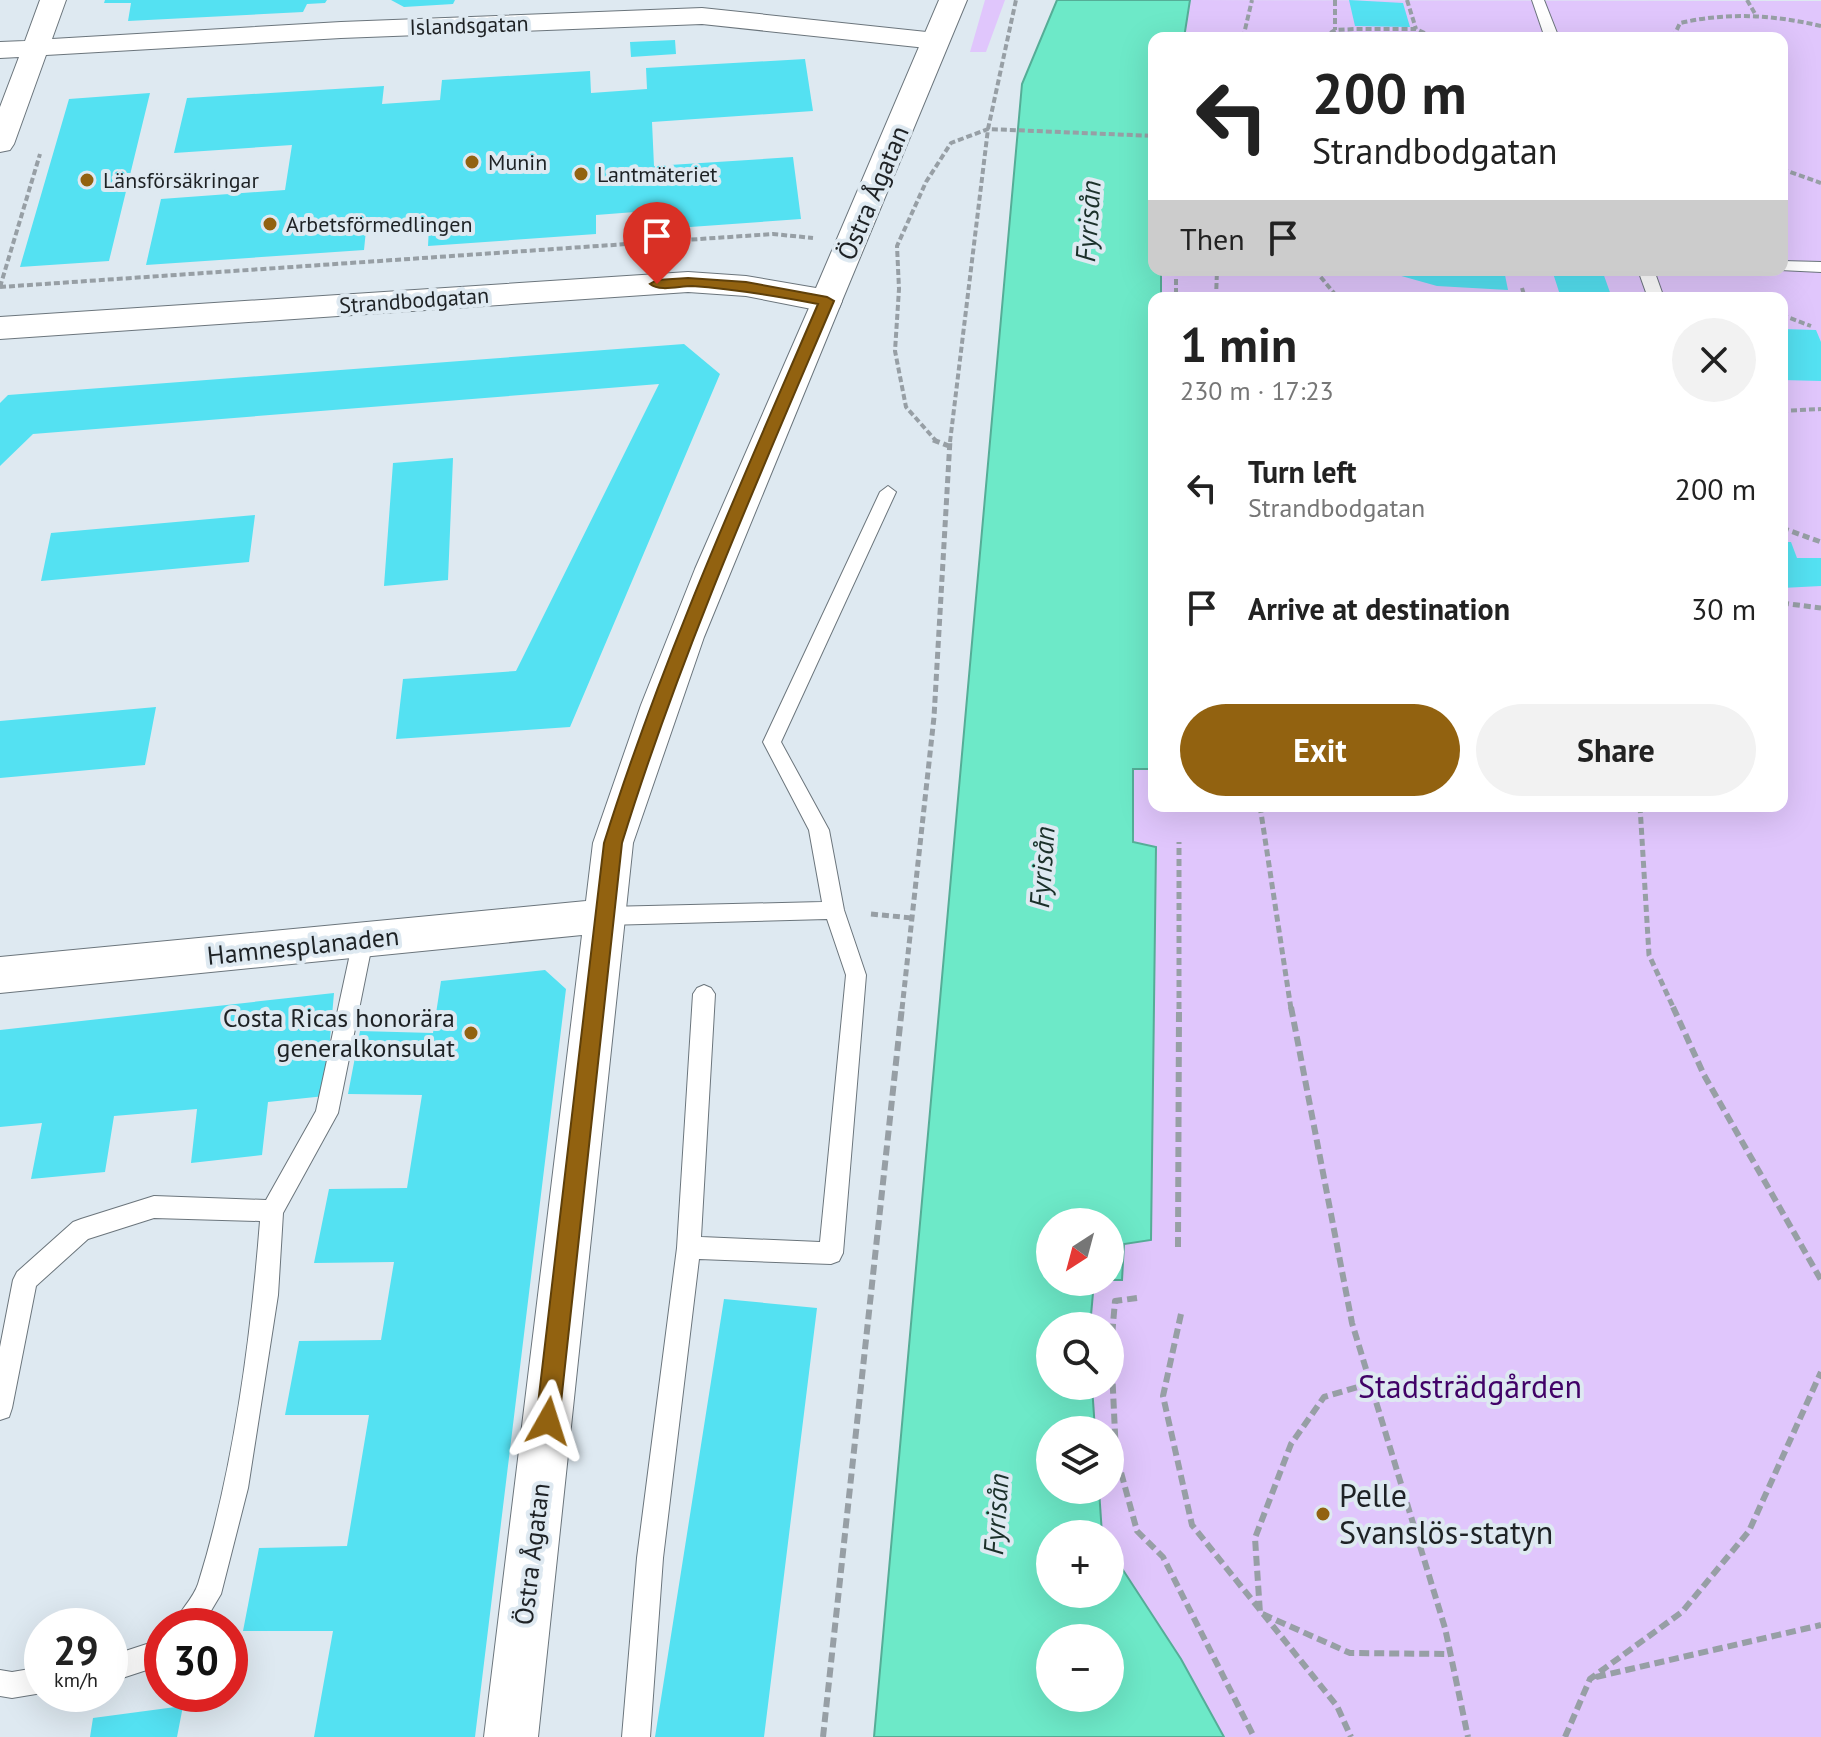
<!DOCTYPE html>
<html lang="en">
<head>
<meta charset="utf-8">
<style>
  body { margin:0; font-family:"PT Sans",sans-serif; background:#f2f2f2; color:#222; height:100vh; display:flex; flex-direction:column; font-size:30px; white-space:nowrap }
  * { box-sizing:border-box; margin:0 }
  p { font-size:26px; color:#767676 }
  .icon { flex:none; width:44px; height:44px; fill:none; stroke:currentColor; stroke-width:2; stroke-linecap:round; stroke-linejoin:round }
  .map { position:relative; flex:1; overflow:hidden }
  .drawer { position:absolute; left:1148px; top:292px; width:640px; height:520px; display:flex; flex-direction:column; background:#fff; border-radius:16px; box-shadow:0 8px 32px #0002 }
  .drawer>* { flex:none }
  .top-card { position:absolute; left:1148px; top:32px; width:640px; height:244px; border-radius:16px; box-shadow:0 8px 32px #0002; background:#fff; color:#222; overflow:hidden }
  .needle { width:52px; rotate:216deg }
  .tools { position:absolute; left:1036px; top:1208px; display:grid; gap:16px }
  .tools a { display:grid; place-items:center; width:88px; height:88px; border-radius:50%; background:#fff; box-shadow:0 8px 32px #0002; font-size:40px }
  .speed { position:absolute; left:24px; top:1608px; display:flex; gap:16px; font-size:40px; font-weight:700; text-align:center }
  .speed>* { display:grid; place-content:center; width:104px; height:104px; border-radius:50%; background:#fff; box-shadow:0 8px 32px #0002; line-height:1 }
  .speed small { font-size:20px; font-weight:400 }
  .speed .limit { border:12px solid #d22; background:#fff; color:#111 }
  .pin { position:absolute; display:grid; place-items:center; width:68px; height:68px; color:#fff; margin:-82px -34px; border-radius:50% 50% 50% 0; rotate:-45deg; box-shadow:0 0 8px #0007 }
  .pin .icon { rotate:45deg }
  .me { position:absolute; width:88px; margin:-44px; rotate:6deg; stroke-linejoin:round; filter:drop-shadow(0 0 6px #0008) }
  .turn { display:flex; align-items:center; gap:28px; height:168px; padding:0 32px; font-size:36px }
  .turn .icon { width:104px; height:104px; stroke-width:2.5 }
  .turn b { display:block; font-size:56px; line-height:68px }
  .then { display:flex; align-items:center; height:76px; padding:0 32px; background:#0003; gap:16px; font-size:30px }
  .round { display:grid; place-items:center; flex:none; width:84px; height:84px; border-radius:42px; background:#f2f2f2 }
  .summary { display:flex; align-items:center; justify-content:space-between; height:136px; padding:0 32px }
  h1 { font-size:48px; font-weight:600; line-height:60px }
  .cta { display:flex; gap:16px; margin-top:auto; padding:16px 32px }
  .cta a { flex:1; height:92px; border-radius:48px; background:#926210; color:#fff; font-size:32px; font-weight:600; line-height:92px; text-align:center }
  .cta a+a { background:#f2f2f2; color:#222 }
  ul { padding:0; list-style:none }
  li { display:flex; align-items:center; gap:24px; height:120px; padding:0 32px }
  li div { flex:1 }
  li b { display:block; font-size:30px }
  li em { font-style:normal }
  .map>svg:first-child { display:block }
  .green { fill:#e0c6fc }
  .water { fill:#6de9c8; stroke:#55ad97; stroke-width:2; fill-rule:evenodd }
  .building { fill:#54e1f2 }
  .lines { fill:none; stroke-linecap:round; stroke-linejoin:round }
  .service-casing { stroke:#6b757c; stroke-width:2 }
  .minor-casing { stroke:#6b757c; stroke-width:2 }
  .tertiary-casing { stroke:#6b757c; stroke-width:2 }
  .path-far2 { stroke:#979fa5; stroke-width:4; stroke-dasharray:6 3; stroke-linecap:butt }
  .path-far1 { stroke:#979fa5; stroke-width:5; stroke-dasharray:7 4; stroke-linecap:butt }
  .path { stroke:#979fa5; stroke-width:6; stroke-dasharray:10 5; stroke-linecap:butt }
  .service { fill:#fff; fill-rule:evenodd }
  .minor { fill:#fff; fill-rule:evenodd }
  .tertiary { fill:#fff; fill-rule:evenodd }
  .route { fill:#926210; stroke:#5f400a; stroke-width:2 }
  .poi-dot { fill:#926210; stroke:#dee9f1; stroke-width:3 }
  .labels { text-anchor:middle; stroke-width:8; stroke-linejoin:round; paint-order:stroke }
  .far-street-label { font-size:22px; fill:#1e2225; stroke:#dee9f1 }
  .far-poi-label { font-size:22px; fill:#1e2225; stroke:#dee9f1; text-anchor:start }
  .street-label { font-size:26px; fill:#1e2225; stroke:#dee9f1 }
  .poi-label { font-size:26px; fill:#1e2225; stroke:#dee9f1; text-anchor:end }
  .water-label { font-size:28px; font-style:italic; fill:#1b302a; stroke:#dee9f1 }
  .near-park-label { font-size:32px; fill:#410267; stroke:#dee9f1 }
  .near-poi-label { font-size:32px; fill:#1e2225; stroke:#dee9f1; text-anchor:start }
</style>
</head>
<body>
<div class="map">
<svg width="1821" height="1737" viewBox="0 0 1821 1737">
  <rect width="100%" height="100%" fill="#dee9f1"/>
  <path class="green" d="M985 0H1005L986 52H970Z
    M1190 0 1821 1V1737H1224L1181 1659 1110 1550V1534H1102L1099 1490H1110V1430H1095L1092 1386H1110V1326H1090L1094 1282 1122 1280 1124 1244 1151 1240 1156 847 1133 842V769H1154V806H1782V298H1161V270H1782V38H1184Z"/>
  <path class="water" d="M1057 0H1190L1184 38H1154V89L1149 95 1154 122V270H1161V298H1154V769H1133V842L1156 847 1151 1240 1124 1244 1122 1280H1110V1222H1050V1282H1094L1090 1326H1050V1386H1092L1095 1430H1050V1490H1099L1102 1534H1050V1594H1110V1550L1181 1659 1224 1737H874L1022 84ZM1110 1638V1698H1050V1638Z"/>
  <path class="building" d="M105 0H327L325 3 307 4 303 12 128 21 131 3H104Z
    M391 0H455L453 4 404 7Z
    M1349 0 1403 3 1410 27 1355 26Z
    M675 40 676 54 631 57 630 42Z
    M805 59 813 111 652 122 654 166 793 157 801 219 662 229 661 210 596 215V234L428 246 429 226 366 230 364 250 146 265 161 199 285 190 292 145 174 153 187 98 384 86 382 104 440 100 442 80 590 71 591 93 647 89 646 68Z
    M150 93 109 261 20 267 69 99Z
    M1380 270H1504L1508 290 1437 286Z
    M1552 270H1602L1612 298H1561Z
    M1782 329 1816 330 1821 342V381L1782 380Z
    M684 344 720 374 570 727 396 739 403 679 516 671 659 384 33 434 0 466V403L8 395Z
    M453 458 448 580 384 586 393 463Z
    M255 515 249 562 41 581 51 533Z
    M1782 542H1791L1797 558H1821V586L1782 588Z
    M156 707 145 765 0 778V721Z
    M545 970 566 989 475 1737H314L333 1631H243L259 1548 347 1546 369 1415H285L299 1341 381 1340 394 1262 314 1263 329 1189 407 1188 422 1095 348 1094 360 1031 433 1033 441 981Z
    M334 993 325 1096 268 1102 262 1155 191 1163 197 1109 114 1116 105 1172 31 1179 42 1123 0 1127V1030Z
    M724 1299 817 1308 764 1737H655Z
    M183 1706 177 1737H90L93 1718Z"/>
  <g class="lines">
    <g class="service-casing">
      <path id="service" d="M1532 0H1544L1559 38H1545Z
        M1782 261 1821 262V272L1780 270Z
        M1638 270H1654L1664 298H1648Z
        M888 486 896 492 781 742 829 830 844 910 866 975 843 1253 839 1261 831 1264 699 1259 663 1558 650 1737H622L637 1558 677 1248 693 994 697 988 704 985 711 988 715 994 701 1237 820 1242 846 975 827 919 606 925 599 922 596 916 599 910 606 907 822 902 809 830 763 742 880 492Z
        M363 931 370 934 373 940 338 1113 283 1213 278 1295 248 1488 221 1594 202 1626H173C179 1611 193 1599 198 1584 233 1473 251 1337 260 1221L154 1218 88 1239 36 1286 12 1408 9 1417 0 1420V1347L13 1280 17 1272 73 1222 81 1219 154 1196 266 1200 316 1111 353 940 356 934Z
        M162 1639V1665L110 1682V1656Z
        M42 1667V1693L12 1698 0 1696V1670L12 1672Z"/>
    </g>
    <g class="minor-casing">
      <path id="minor" d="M40 0H66L52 39 341 22 702 8 936 33 945 35 949 41 945 47 936 49 702 24 341 38 46 55 14 144 10 150 0 152V107L19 57 0 58V42L25 41Z
        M827 291 838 294 842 301 704 637 633 843 538 1737H484L582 935 0 993V957L586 901 593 843 641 705 695 569 812 301 816 294Z"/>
    </g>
    <g class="tertiary-casing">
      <path id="tertiary" d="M939 0H967L839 308 827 312 746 296 688 292 0 339V317L688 272 746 276 816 288Z"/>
    </g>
    <path class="path-far2" d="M1335 0V30
      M1407 0 1416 29
      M1747 0 1757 17
      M1243 38 1252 0
      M1323 38 1335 30 1356 29H1416L1435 38
      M1673 38 1680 23C1728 12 1774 15 1821 26
      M1782 169 1821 183
      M1176 270V298
      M1315 270 1338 298
      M0 287 40 154
      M0 287 773 234 813 238
      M1522 288 1525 298
      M1216 298 1217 270
      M1782 315 1811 326
      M1782 411 1821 409
      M937 442 906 407 895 351 899 289 897 246 926 182 951 143 988 129 1154 136
      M950 442 988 129 1016 0"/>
    <path class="path-far1" d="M933 440 949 446
      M1782 528 1821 542
      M1782 603 1821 608
      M1260 806 1291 1009
      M1640 806 1649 955 1674 1009
      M871 914 912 918
      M902 1009 934 717 950 440
      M1179 1009V842"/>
    <path class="path" d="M1291 1007 1352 1323 1445 1628 1468 1737
      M1673 1007 1704 1075 1821 1280
      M1178 1247 1179 1007
      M1137 1298 1115 1301 1111 1348 1116 1454 1137 1531 1163 1557 1254 1737
      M1181 1314 1163 1396 1192 1525 1337 1706 1351 1737
      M1371 1383 1324 1397 1291 1444 1255 1538 1260 1613 1350 1653 1451 1654
      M1596 1677 1821 1625
      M823 1737 902 1007
      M1565 1737 1590 1679 1682 1612 1749 1531 1821 1372"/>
    <use href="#service" class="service"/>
    <use href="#minor" class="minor"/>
    <use href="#tertiary" class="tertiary"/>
  </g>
  <path class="route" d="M688 278 746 282 827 297 834 301C758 479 679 658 622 843L559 1421 556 1429 548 1433 540 1429 536 1421 604 843C662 658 742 481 818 304 776 296 735 289 692 286 679 286 660 292 650 284L657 280Z"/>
  <g class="poi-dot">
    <circle cx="472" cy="162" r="8"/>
    <circle cx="581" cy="174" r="8"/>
    <circle cx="87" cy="180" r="8"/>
    <circle cx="270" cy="224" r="8"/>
    <circle cx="471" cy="1033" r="8"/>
    <circle cx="1323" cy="1514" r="8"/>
  </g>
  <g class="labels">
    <g class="far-street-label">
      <text transform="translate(469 25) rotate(-2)" y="8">Islandsgatan</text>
      <text transform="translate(414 300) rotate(-4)" y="8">Strandbodgatan</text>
    </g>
    <g class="far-poi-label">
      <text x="488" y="170">Munin</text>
      <text x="597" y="182">Lantmäteriet</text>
      <text x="103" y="188">Länsförsäkringar</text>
      <text x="286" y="232">Arbetsförmedlingen</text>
    </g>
    <g class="street-label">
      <text transform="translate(873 193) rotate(-67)" y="9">Östra Ågatan</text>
      <text transform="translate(303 946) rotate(-6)" y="9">Hamnesplanaden</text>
      <text transform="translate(532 1554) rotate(-83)" y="9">Östra Ågatan</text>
    </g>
    <g class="poi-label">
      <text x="455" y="1027">Costa Ricas honorära<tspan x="455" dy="30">generalkonsulat</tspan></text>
    </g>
    <g class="water-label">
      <text transform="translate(1088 221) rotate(-86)" y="10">Fyrisån</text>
      <text transform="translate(1042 867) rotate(-86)" y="10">Fyrisån</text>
      <text transform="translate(996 1514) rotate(-86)" y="10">Fyrisån</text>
    </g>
    <g class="near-park-label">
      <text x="1470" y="1398">Stadsträdgården</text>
    </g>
    <g class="near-poi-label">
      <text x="1339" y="1507">Pelle<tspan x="1339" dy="37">Svanslös-statyn</tspan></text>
    </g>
  </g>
</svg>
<div class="tools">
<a><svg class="needle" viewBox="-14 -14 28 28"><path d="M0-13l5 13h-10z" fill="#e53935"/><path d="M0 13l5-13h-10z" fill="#767676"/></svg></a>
<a><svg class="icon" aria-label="search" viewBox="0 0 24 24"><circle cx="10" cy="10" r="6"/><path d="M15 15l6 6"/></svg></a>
<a><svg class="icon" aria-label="layers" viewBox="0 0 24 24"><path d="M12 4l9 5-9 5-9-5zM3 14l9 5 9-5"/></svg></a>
<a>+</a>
<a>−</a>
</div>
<div class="speed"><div>29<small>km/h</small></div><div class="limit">30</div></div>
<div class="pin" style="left:657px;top:284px;background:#d93025"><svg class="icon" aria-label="arrive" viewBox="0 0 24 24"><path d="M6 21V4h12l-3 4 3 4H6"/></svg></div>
<svg class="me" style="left:548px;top:1421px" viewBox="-20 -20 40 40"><path d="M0-17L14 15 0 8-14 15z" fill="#926210" stroke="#fff" stroke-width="4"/></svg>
<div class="top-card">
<div class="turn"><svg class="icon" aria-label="left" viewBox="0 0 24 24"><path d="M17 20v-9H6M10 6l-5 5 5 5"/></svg><div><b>200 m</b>Strandbodgatan</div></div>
<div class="then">Then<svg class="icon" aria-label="arrive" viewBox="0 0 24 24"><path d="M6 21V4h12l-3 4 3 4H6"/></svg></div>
</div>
<section class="drawer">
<div class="summary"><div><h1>1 min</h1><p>230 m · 17:23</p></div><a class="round"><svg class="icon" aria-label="close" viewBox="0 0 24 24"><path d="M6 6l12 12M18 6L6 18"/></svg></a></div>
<ul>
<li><svg class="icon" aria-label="left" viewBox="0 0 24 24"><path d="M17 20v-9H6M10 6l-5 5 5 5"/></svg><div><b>Turn left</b><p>Strandbodgatan</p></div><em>200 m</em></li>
<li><svg class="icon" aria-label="arrive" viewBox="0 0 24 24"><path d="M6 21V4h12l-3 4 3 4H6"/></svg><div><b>Arrive at destination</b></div><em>30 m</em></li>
</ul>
<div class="cta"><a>Exit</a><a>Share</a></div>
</section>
</div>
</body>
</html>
